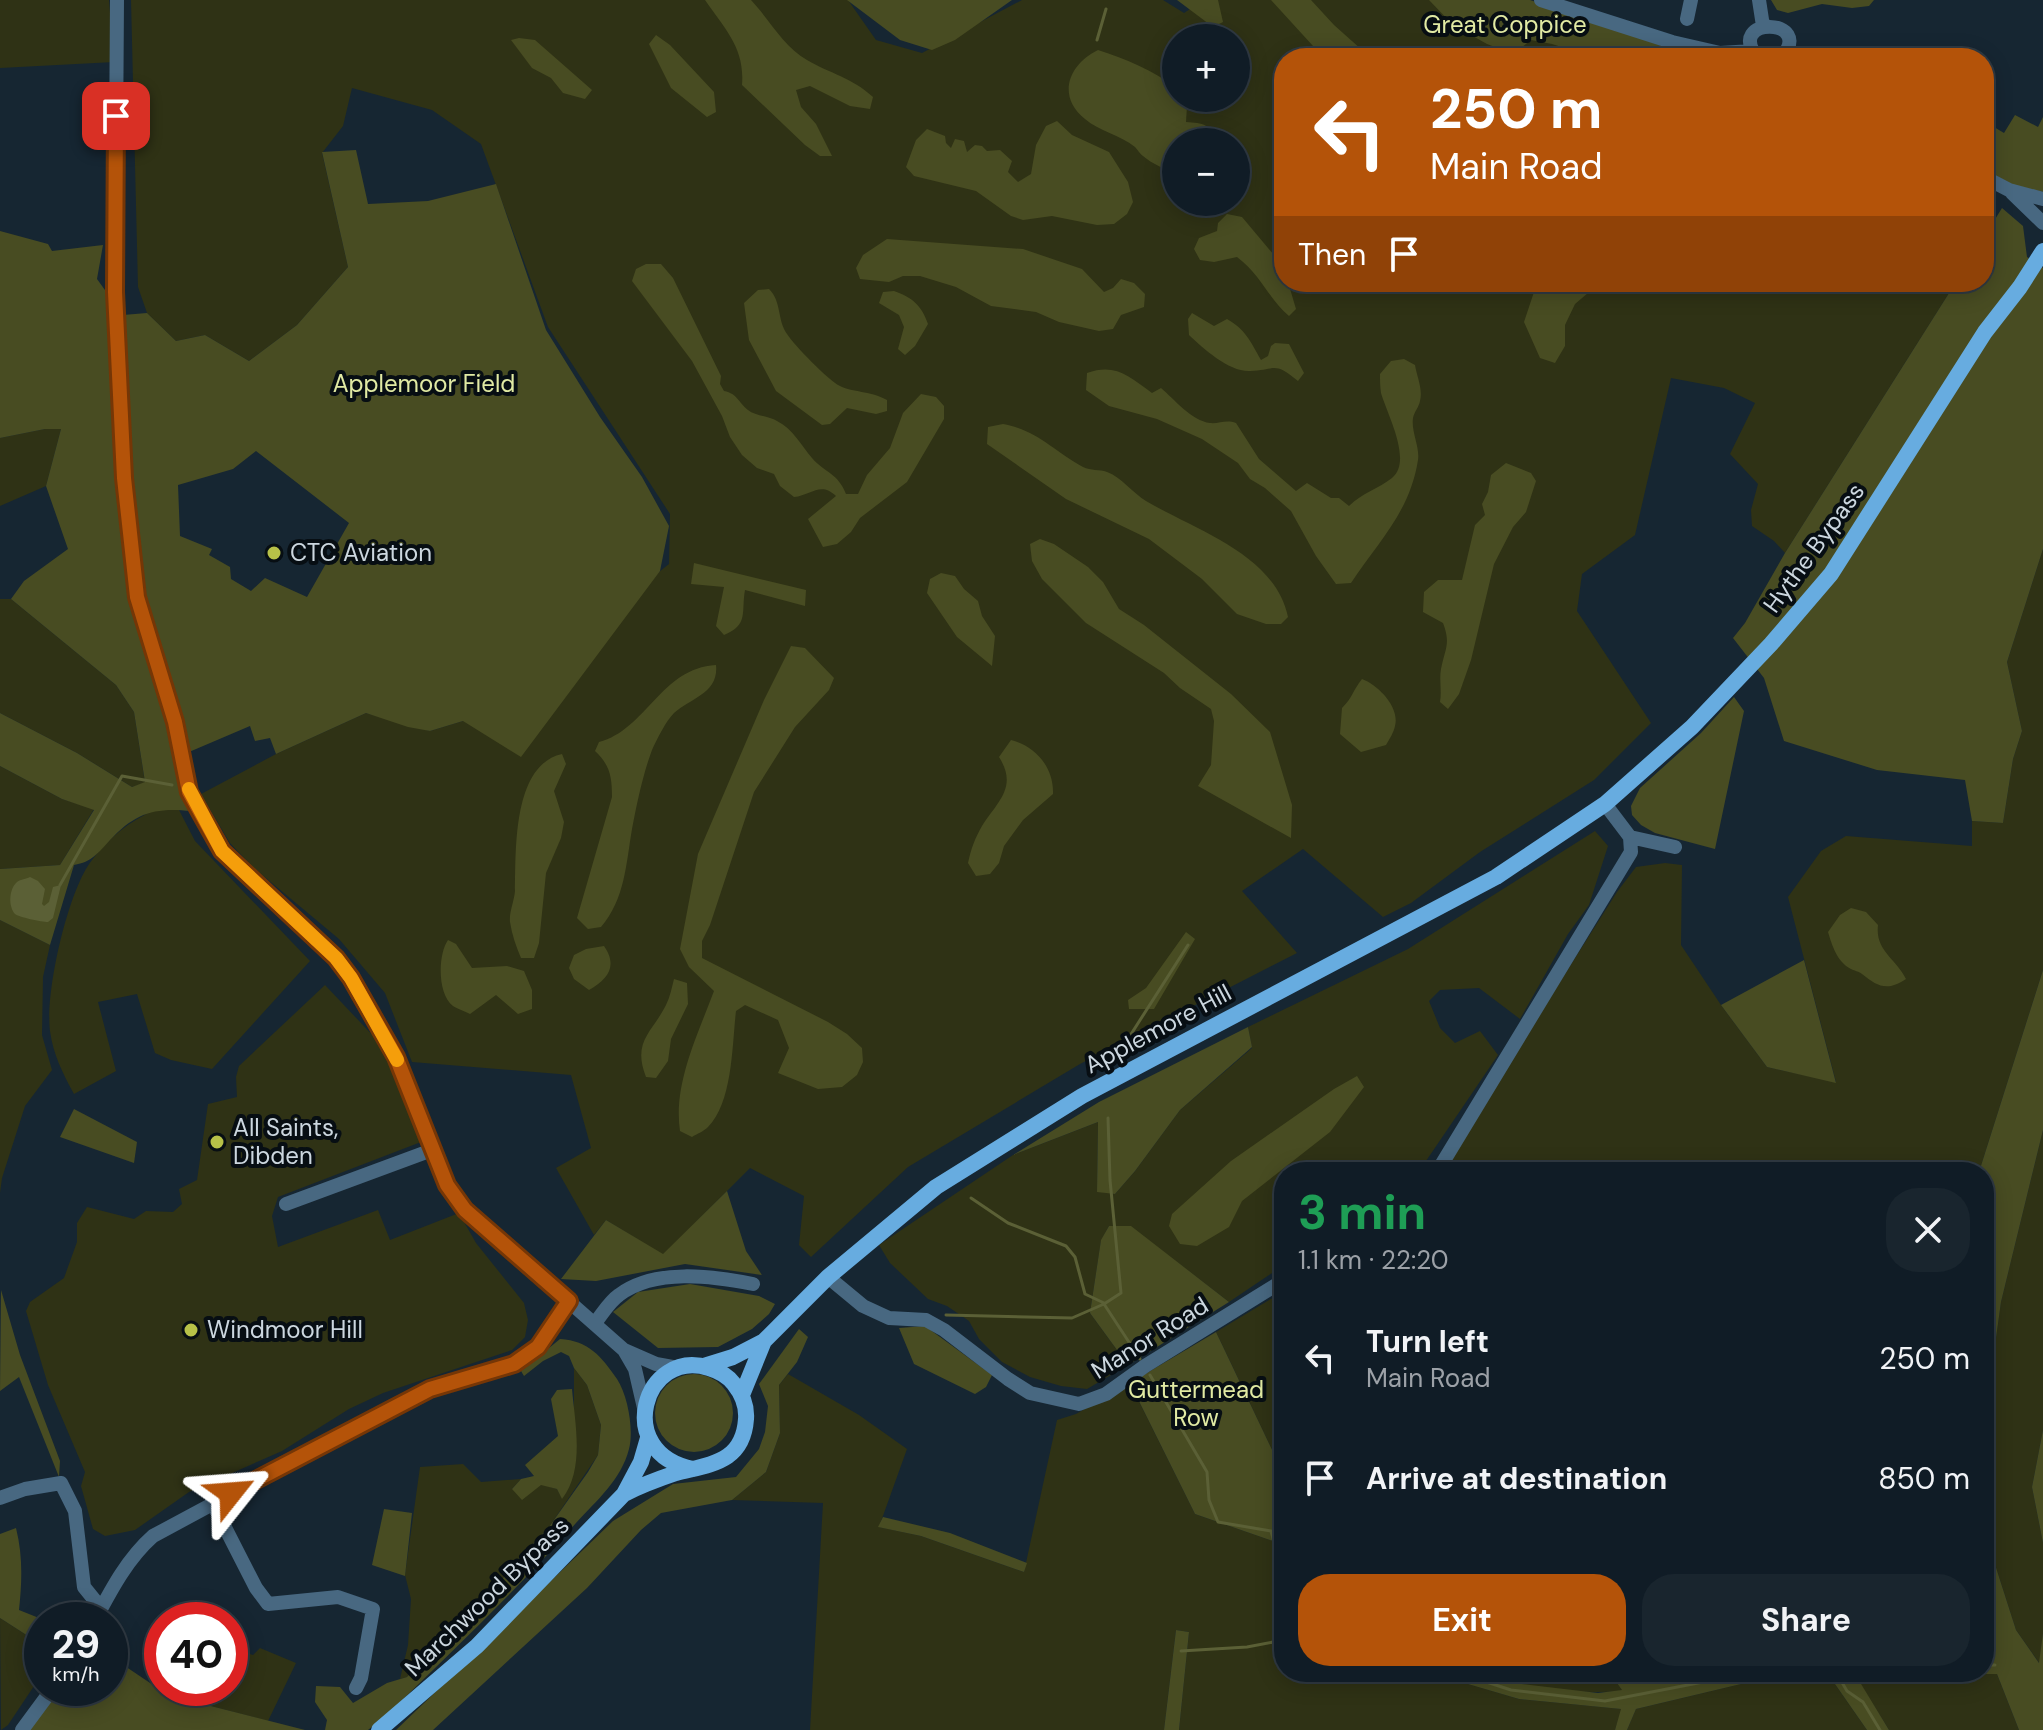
<!DOCTYPE html>
<html lang="en">
<head>
<meta charset="utf-8">
<style>
  body { margin:0; font-family:"DM Sans",sans-serif; background:#19252e; color:#f1f3f6; height:100vh; display:flex; flex-direction:column; font-size:30px; white-space:nowrap }
  * { box-sizing:border-box; margin:0 }
  p { font-size:26px; color:#9ca1a7 }
  .icon { flex:none; width:44px; height:44px; fill:none; stroke:currentColor; stroke-width:2; stroke-linecap:round; stroke-linejoin:round }
  .map { position:relative; flex:1; overflow:hidden }
  .panel { position:absolute; left:1274px; top:1162px; width:720px; height:520px; display:flex; flex-direction:column; background:#101c26; border-radius:32px; box-shadow:0 4px 20px #0003,0 0 0 2px #303a43 }
  .panel>* { flex:none }
  .top-card { position:absolute; left:1274px; top:48px; width:720px; height:244px; border-radius:32px; box-shadow:0 4px 20px #0003,0 0 0 2px #303a43; background:#b45309; color:#fff; overflow:hidden }
  .tools { position:absolute; left:1162px; top:24px; display:grid; gap:16px }
  .tools a { display:grid; place-items:center; width:88px; height:88px; border-radius:50%; background:#101c26; box-shadow:0 4px 20px #0003,0 0 0 2px #303a43; font-size:40px }
  .speed { position:absolute; left:24px; top:1602px; display:flex; gap:16px; font-size:40px; font-weight:700; text-align:center }
  .speed>* { display:grid; place-content:center; width:104px; height:104px; border-radius:50%; background:#101c26; box-shadow:0 4px 20px #0003,0 0 0 2px #303a43; line-height:1 }
  .speed small { font-size:20px; font-weight:400 }
  .speed .limit { border:12px solid #d22; background:#fff; color:#111 }
  .pin { position:absolute; display:grid; place-items:center; width:68px; height:68px; color:#fff; margin:-34px; border-radius:16px; box-shadow:0 4px 12px #0006 }
  .me { position:absolute; width:88px; margin:-44px; rotate:62deg; stroke-linejoin:round; filter:drop-shadow(0 0 6px #0008) }
  .turn { display:flex; align-items:center; gap:28px; height:168px; padding:0 24px; font-size:36px }
  .turn .icon { width:104px; height:104px; stroke-width:2.5 }
  .turn b { display:block; font-size:56px; line-height:68px }
  .then { display:flex; align-items:center; height:76px; padding:0 24px; background:#0003; gap:16px; font-size:30px }
  .round { display:grid; place-items:center; flex:none; width:84px; height:84px; border-radius:32px; background:#19252e }
  .summary { display:flex; align-items:center; justify-content:space-between; height:136px; padding:0 24px }
  h1 { font-size:48px; font-weight:700; line-height:60px; color:#1e9e55 }
  .button { display:flex; gap:16px; margin-top:auto; padding:16px 24px }
  .button a { flex:1; height:92px; border-radius:32px; background:#b45309; color:#fff; font-size:32px; font-weight:700; line-height:92px; text-align:center }
  .button a+a { background:#19252e; color:#f1f3f6 }
  ul { padding:0; list-style:none }
  li { display:flex; align-items:center; gap:24px; height:120px; padding:0 24px }
  li div { flex:1 }
  li b { display:block; font-size:30px }
  li em { font-style:normal }
  .map>svg:first-child { display:block }
  .green { fill:#2f3215; fill-rule:evenodd }
  .forest { fill:#484c22; fill-rule:evenodd }
  .water { fill:#5b6036 }
  .lines { fill:none; stroke-linecap:round; stroke-linejoin:round }
  .stream { stroke:#5b6036; stroke-width:3 }
  .minor { stroke:#486881; stroke-width:14 }
  .major { stroke:#67ace0; stroke-width:16 }
  .route-casing { stroke:#753606; stroke-width:20 }
  .route { stroke:#b45309; stroke-width:14 }
  .slow { stroke:#f59e0b; stroke-width:14 }
  .poi-dot { fill:#b7c148; stroke:#070e13; stroke-width:3 }
  .labels { text-anchor:middle; stroke-width:8; stroke-linejoin:round; paint-order:stroke }
  .park-label { font-size:24px; fill:#e1eaa3; stroke:#070e13 }
  .street-label { font-size:24px; fill:#ccd7df; stroke:#070e13 }
  .poi-label { font-size:24px; fill:#ccd7df; stroke:#070e13; text-anchor:start }
</style>
</head>
<body>
<div class="map">
<svg width="2043" height="1730" viewBox="0 0 2043 1730">
  <rect width="100%" height="100%" fill="#162632"/>
  <path class="green" d="M0 0H109L114 62 0 68Z
    M131 0H848L876 40 922 53 1022 0H1163L1184 13 1204 0H1476L1656 58H1284V282H1956L1785 553 1774 541 1752 526 1751 510 1758 484 1730 454 1755 403 1724 388 1671 378 1635 535 1582 574 1577 611 1651 723 1594 780 1480 852 1411 903 1383 917 1303 849 1242 891 1297 953 1080 1064 908 1167 811 1257 799 1245 804 1196 750 1168 663 1255 606 1220 594 1235 556 1168 591 1148 571 1075 412 1062 385 993 339 939 254 868 230 843 201 794 276 754 366 713 430 731 463 721 570 643 669 564 670 514 548 327 481 144 432 110 352 88 343 126 322 153 348 267 297 325 249 361 205 335 176 341 147 313 138 287ZM1176 38H1236V98H1176ZM1176 142H1236V202H1176Z
    M45 429H61L46 486 0 506V438Z
    M2043 549V970L1979 1172H1439L1617 892 1636 867 1665 863 1682 865 1681 945 1721 1005 1767 1067 1836 1082 1788 897 1821 851 1846 836 1972 846V821L2003 823 2013 759 2022 731 2007 662Z
    M0 599H11L116 685 134 712 145 783 132 787 77 753 0 713Z
    M0 766 62 799 94 809 60 865 0 869Z
    M154 810H179L195 841 310 961 212 1069 171 1060 155 1053 137 994 98 1002 116 1071 74 1094C63 1074 53 1054 50 1031 45 992 68 890 92 860 109 837 129 822 154 810Z
    M1595 831 1608 846 1589 905 1568 934 1520 1019 1479 988 1440 990 1429 1001 1440 1028 1455 1043 1480 1031 1498 1055 1426 1161 1410 1172H1284V1265L1229 1302 1131 1227 1109 1226 1101 1241 1090 1313 1128 1365 1087 1389 1061 1386 1030 1377 1002 1362 979 1339 969 1321 947 1306 928 1299 890 1263 879 1245 1013 1155 1098 1122 1097 1191 1115 1194 1135 1171 1180 1110 1252 1048 1248 1027 1408 949Z
    M0 920 50 945 43 977 42 1035 52 1070 25 1106 2 1178 0 1193Z
    M325 985 378 1041 389 1060 421 1142 278 1197 272 1216 278 1247 378 1210 390 1240 459 1213 476 1243 524 1303 528 1320 525 1337 512 1350 383 1393 349 1409 282 1451 189 1492 135 1530 105 1536 93 1529 81 1486 85 1472 48 1385 26 1311 30 1302 64 1278 77 1242V1223L87 1207 134 1219 146 1211 173 1212 182 1204 179 1189 197 1180 208 1104 237 1097 236 1077 239 1066Z
    M2043 1130V1430L2032 1487 2043 1543V1633L2040 1664 2016 1630 1984 1530V1425L2001 1302Z
    M1284 1291V1475L1216 1332Z
    M574 1368 587 1385 601 1425 598 1455 549 1527 520 1557 491 1593 443 1636 407 1677 400 1679 408 1645 411 1599 405 1575 420 1467 463 1464 481 1482 521 1479 512 1489 541 1484 557 1489 562 1498 574 1434Z
    M788 1374 859 1415 907 1449 879 1527 921 1536 1024 1572 1057 1420 1076 1414 1130 1383 1195 1514 1284 1545V1672H1427L1519 1699 1622 1709 1615 1730H1179L1189 1632 1176 1630 1164 1730H810L823 1503 732 1500 766 1472 780 1433 779 1385Z
    M0 1618 42 1645V1674L8 1725 1 1730Z
    M230 1648 253 1655 260 1648 296 1663 268 1721 199 1703 206 1688H230Z
    M1473 1672H1609L1623 1691C1574 1695 1520 1687 1473 1672Z
    M1783 1674H1828L1867 1730H1627L1636 1709Z
    M1854 1674H1997L2019 1730H1889Z"/>
  <path class="forest" d="M705 0H751C769 19 784 47 807 60 831 74 851 77 873 97L870 109 850 106 810 86 796 90 801 107 816 124 832 156H820L805 145 742 85C745 48 725 29 705 0Z
    M847 0H1012L955 40 932 50 900 40Z
    M1177 0H1218L1223 22 1213 27Z
    M1271 0H1311L1334 25 1371 58H1324Z
    M1429 0H1530L1665 44 1685 58H1612L1601 52 1584 54 1552 44 1531 40 1513 54 1487 44 1453 25Z
    M1771 0H1874L1869 6 1852 8 1822 4 1788 13 1777 10Z
    M656 35 670 45 714 92 716 112 707 117 671 88 649 44Z
    M519 38 535 40 592 90 585 99 563 93 551 78 532 68 511 40Z
    M1098 50C1126 59 1153 70 1176 88V98H1184L1187 106 1186 122C1203 123 1211 124 1218 142H1176L1175 176C1165 168 1152 164 1143 156 1140 154 1138 150 1135 147 1120 135 1099 131 1085 119 1056 96 1069 64 1098 50Z
    M2015 115 2038 127 2043 117V192L2013 185 1984 170V121L2004 133Z
    M1057 121 1072 135 1109 152 1128 182 1133 202 1127 214 1114 224 1097 225 1052 216 1023 220 1011 216 976 191 914 176 906 167 916 140 927 129 945 136 946 143 951 148 955 139 964 141 967 152 975 145 982 146 987 151 1000 150 1012 161 1008 172 1018 182 1031 174 1036 145 1046 126Z
    M356 150 368 204 428 201 496 184 546 330 600 417 642 477 669 526 660 571 521 757 463 721 430 731 408 727 366 713 276 754 270 738 255 741 250 726 182 755 164 706 191 811C155 807 135 813 110 840 98 853 92 862 74 865L50 945 0 920V869L60 865 94 810 62 799 0 766V713L77 753 132 787 145 782 134 712 116 685 11 599 24 581 68 549 46 486 61 429H45L0 438V231L48 244 52 251 103 245 97 279 123 315 147 313 176 341 205 335 249 361 297 325 348 267 322 152ZM256 451 349 523 307 597 265 578 251 591 231 579 230 567 209 555 212 549 180 536 178 485 233 469Z
    M2002 208 2023 226 2027 257 2043 268V549L2007 662 2022 731 2013 759 2003 823 1972 821 1965 780 1877 770 1784 741 1764 678 1733 638 1745 623 1785 553 1956 282H1984V237Z
    M1227 214 1242 217 1274 255 1284 272V282H1288L1296 309 1289 316C1268 298 1261 275 1237 257L1214 262 1200 260 1194 249 1199 238 1217 231 1218 223Z
    M887 239 1023 249 1082 269 1104 292 1113 288 1121 279 1134 283 1145 294 1144 307 1121 315 1113 329 1099 331 1059 322 1036 312 991 306 956 287 920 276H903L889 282 860 279 856 268 863 255Z
    M646 264H661L673 278 721 376 720 384 724 391C738 394 738 402 748 410 755 416 769 416 777 421 794 430 800 444 812 458 825 473 838 473 846 494H858L867 475 890 448 903 413 921 394 936 397 944 406V419L907 482 860 518 851 532 837 544 823 547 808 519 836 496C821 481 811 495 794 497L780 486 774 474 757 468 742 455 730 437 722 416 692 361 632 281 636 269Z
    M1562 282H1595V287L1575 304 1565 325V346L1555 363 1540 358 1524 322 1534 292Z
    M769 289C782 302 777 320 787 334 794 345 829 381 840 386 854 393 868 390 887 400V411L876 414 847 408 830 424 822 425 776 391 749 340 744 303 758 290Z
    M894 291C912 297 922 306 928 324L915 346 905 355 898 349 904 327 899 315 879 303 883 292Z
    M1192 313 1214 326 1227 319C1245 329 1251 342 1261 360L1268 356 1271 346 1275 343 1289 344 1304 373 1298 381C1273 361 1277 370 1250 371 1229 372 1204 349 1189 335L1188 319Z
    M1404 359 1415 365C1417 377 1423 389 1420 401 1419 407 1414 412 1413 418 1411 432 1420 447 1418 460 1410 512 1378 542 1351 583L1336 584 1316 556 1291 511 1265 488 1250 479 1238 463 1202 439 1157 419 1109 406 1086 390 1087 373C1115 363 1129 376 1152 393L1161 388C1174 399 1192 421 1210 423 1219 424 1226 419 1236 423L1259 459 1296 491 1307 483 1331 498H1339L1349 506C1362 493 1378 489 1392 478 1413 461 1387 414 1381 393 1380 387 1380 380 1380 374L1391 361Z
    M1003 424C1039 431 1053 451 1083 467 1091 471 1099 469 1107 472 1121 477 1133 493 1146 501 1195 530 1275 554 1288 617L1281 624H1266L1237 614 1202 579 1149 539 1066 499 987 444 988 427Z
    M1506 463 1531 473 1536 481 1526 512 1513 527 1494 564 1471 660 1459 694 1448 709 1440 702C1442 690 1439 680 1441 669 1445 648 1451 644 1443 623L1423 612 1424 592 1438 580H1462L1475 525 1485 515 1482 504 1488 492 1491 475Z
    M1040 539 1054 544 1088 567 1103 582 1119 609 1144 625 1231 694 1270 732 1292 805 1291 838 1198 786 1211 765 1214 721 1211 709 1180 688 1164 673 1086 623 1042 579 1032 561 1030 544Z
    M694 563 806 590 805 606 745 590C741 612 749 625 724 635L716 626 724 587 691 584Z
    M941 573 955 576 964 589 978 601 982 616 995 636 992 666 957 637 927 593 930 579Z
    M791 646 805 648 834 678 829 690 795 727 754 792 710 925 702 941V958L828 1022 847 1034 862 1048 863 1062 857 1075 842 1087 818 1089 778 1073 789 1048 778 1020 745 1005 736 1011C732 1044 733 1102 708 1127 704 1131 697 1134 692 1137L680 1131C673 1084 698 1034 714 991L689 967 680 949 698 854 764 700Z
    M716 665C719 693 691 698 674 713 666 721 657 739 652 750 643 774 637 803 632 829 626 864 625 899 601 927L588 929 577 918 612 797C612 777 610 765 595 751L599 742C646 730 661 668 716 665Z
    M1362 679C1378 685 1400 707 1395 726 1394 732 1389 740 1386 745L1361 752 1340 734 1342 708C1353 697 1353 690 1362 679Z
    M1734 697 1744 711 1715 849 1655 833 1641 825 1632 815 1631 806 1640 788 1701 733Z
    M1011 740C1036 746 1054 768 1053 794L1023 820 1004 846 999 863 990 874 976 876 968 863C971 849 975 838 982 826 998 801 1018 787 999 757Z
    M562 754 566 764 554 791 564 822 561 838 546 873 539 943 534 958H521C516 946 512 935 510 922 509 912 514 902 515 891 516 852 512 765 562 754Z
    M1851 908 1866 912 1878 925C1875 951 1896 958 1906 979 1887 992 1877 986 1862 974 1860 972 1853 970 1851 969 1837 962 1832 945 1828 932L1840 915Z
    M1186 932 1195 939 1154 1009H1129L1128 1000 1146 988Z
    M448 940 456 944 472 968 507 966 524 971 532 990V1009L518 1014 496 995 470 1014C465 1011 457 1009 453 1006 437 994 438 954 448 940Z
    M604 946C618 966 608 979 589 990L574 979 569 968 574 955 586 949Z
    M1804 960 1836 1083 1767 1067 1721 1005Z
    M2043 970V1130L2001 1302 1984 1425V1172H1979Z
    M674 979 687 983 688 1004 671 1039 668 1061 656 1078 646 1077C632 1041 652 1033 666 1005 670 997 672 987 674 979Z
    M1248 1027 1252 1047 1180 1110 1135 1171 1115 1194 1097 1192 1098 1122 1013 1155 1099 1102Z
    M1357 1076 1364 1087 1330 1132 1242 1201 1229 1227 1197 1246 1180 1244 1169 1226 1172 1214 1231 1161 1334 1089Z
    M74 1109 137 1142 134 1163 60 1137Z
    M727 1191 746 1251 762 1275 685 1264 596 1281 561 1279 606 1220 663 1254Z
    M1109 1226H1131L1229 1302 1128 1365 1090 1313 1101 1240Z
    M690 1284 759 1296 775 1304 769 1314 752 1329 718 1347 658 1348 613 1312 638 1292Z
    M1 1290 20 1355 60 1461 59 1477 19 1377 0 1391Z
    M925 1326 992 1375 986 1387 975 1394 914 1364 899 1328Z
    M799 1329 808 1337 797 1362 779 1385 780 1433 766 1472 732 1500 661 1513 641 1530 587 1588 433 1730H396L613 1521 673 1484 736 1477 759 1449 765 1432 768 1406 759 1384Z
    M1216 1332 1284 1475V1545L1195 1514 1130 1383Z
    M560 1339C589 1341 601 1356 617 1379 628 1396 634 1430 629 1449 621 1480 597 1500 576 1523 517 1590 452 1651 388 1714L368 1730H325L327 1720 315 1702 316 1686 340 1687 353 1703 387 1683 407 1677 443 1636 491 1593 520 1557 549 1527 588 1472 598 1455 601 1425 587 1385 574 1368 569 1356 561 1352 543 1361 524 1376 521 1371Z
    M655 1413a39 39 0 1 1 78 0a39 39 0 1 1-78 0Z
    M572 1389C575 1424 585 1469 562 1499L557 1489 541 1485 522 1500 512 1489 521 1479 534 1476 525 1465 558 1436 551 1399 557 1390Z
    M2043 1430V1543L2032 1487Z
    M384 1509 412 1513 405 1576 372 1565Z
    M883 1517 950 1533 1027 1563 1024 1572 921 1536 878 1527Z
    M16 1528C23 1556 22 1582 19 1610L44 1620 42 1645 0 1618V1534Z
    M1984 1530 2016 1630 2039 1663 2043 1633V1730H2019L1997 1674H1855L1889 1730H1867L1828 1674H1783L1636 1709 1627 1730H1615L1621 1709 1519 1699 1427 1672H1473L1505 1682 1598 1693 1622 1690 1609 1672H1984Z
    M1176 1630 1189 1632 1179 1730H1164Z
    M110 1656 159 1689 199 1703 305 1730H29L61 1688H110Z"/>
  <path class="water" d="M30 877 38 881 45 889 42 904 44 906 49 902 53 887 61 885 53 918 48 922C42 922 18 917 15 914 8 906 9 889 17 882 21 879 26 879 30 877Z"/>
  <g class="lines">
    <path class="stream" d="M1097 40 1106 9
      M60 885 122 776 172 785
      M1119 1053 1188 945
      M1108 1118 1110 1180 1121 1293 1104 1304 1140 1359
      M971 1198 1008 1223 1066 1246 1075 1257 1085 1294 1104 1303
      M946 1315 1072 1318 1104 1304
      M1150 1375 1207 1472 1209 1500 1218 1522 1271 1531 1278 1557 1284 1566
      M1181 1651 1247 1647 1284 1640
      M1984 1665H1995
      M1456 1672 1511 1690 1605 1701 1755 1672
      M1813 1672 1840 1678
      M1836 1672 1847 1691 1863 1702 1880 1730"/>
    <path class="minor" d="M117 0 115 292 124 478 137 597 175 722 189 792 222 851 336 958C359 988 381 1024 396 1059 420 1110 432 1164 465 1210L624 1350 635 1369 644 1408
      M1541 0 1672 42 1720 53 1752 51
      M1759 0 1763 26
      M1687 19 1691 0
      M1758 58C1723 16 1817 17 1781 58
      M1984 177 2009 190 2043 199
      M2012 193 2043 223
      M1630 837 1675 847
      M1437 1172 1631 852 1630 837 1605 804
      M286 1204 432 1150
      M828 1277 863 1306 889 1318 926 1320 944 1330 1008 1379 1030 1393 1079 1404 1106 1394 1145 1366 1284 1280
      M595 1323C603 1313 609 1302 619 1295 655 1268 712 1276 753 1284
      M624 1350 656 1364 678 1368
      M0 1498 25 1489 61 1483 75 1511 84 1587 101 1608
      M212 1502 256 1588 268 1604 338 1597 373 1609 361 1678 356 1688
      M95 1620C111 1590 127 1559 153 1536L404 1401 430 1389 514 1364 528 1356 548 1335 569 1301
      M22 1730 53 1688"/>
    <path class="major" d="M704 1366 733 1357 764 1341 828 1277 936 1187 1082 1096 1496 877 1605 804 1692 727 1771 644 1831 574 1985 332 2020 287 2043 251
      M742 1395 764 1341
      M624 1494C642 1485 658 1479 676 1473 710 1464 743 1463 746 1419 747 1406 742 1394 734 1384 728 1376 719 1371 709 1368 644 1347 612 1453 693 1469
      M379 1730 477 1646 624 1494 641 1462 648 1438"/>
  </g>
  <g class="lines">
    <g class="route-casing">
      <path id="route" d="M116 116 115 292 124 478 137 597 175 722 189 792 200 812 222 851 336 958 351 978 396 1057 447 1185 465 1210 569 1301 538 1347 514 1364 430 1389 231 1493"/>
    </g>
    <use href="#route" class="route"/>
    <path class="slow" d="M189 789 222 851 336 958 351 978 397 1060"/>
  </g>
  <g class="poi-dot">
    <circle cx="274" cy="553" r="8"/>
    <circle cx="217" cy="1142" r="8"/>
    <circle cx="191" cy="1330" r="8"/>
  </g>
  <g class="labels">
    <g class="park-label">
      <text x="1505" y="33">Great Coppice</text>
      <text x="424" y="392">Applemoor Field</text>
      <text x="1196" y="1398">Guttermead<tspan x="1196" dy="28">Row</tspan></text>
    </g>
    <g class="street-label">
      <text transform="translate(1814 548) rotate(-54)" y="8">Hythe Bypass</text>
      <text transform="translate(1158 1029) rotate(-28)" y="8">Applemore Hill</text>
      <text transform="translate(1150 1338) rotate(-32)" y="8">Manor Road</text>
      <text transform="translate(487 1597) rotate(-44)" y="8">Marchwood Bypass</text>
    </g>
    <g class="poi-label">
      <text x="290" y="561">CTC Aviation</text>
      <text x="233" y="1136">All Saints,<tspan x="233" dy="28">Dibden</tspan></text>
      <text x="207" y="1338">Windmoor Hill</text>
    </g>
  </g>
</svg>
<div class="tools">
<a>+</a>
<a>−</a>
</div>
<div class="speed"><div>29<small>km/h</small></div><div class="limit">40</div></div>
<div class="pin" style="left:116px;top:116px;background:#d93025"><svg class="icon" aria-label="arrive" viewBox="0 0 24 24"><path d="M6 21V4h12l-3 4 3 4H6"/></svg></div>
<svg class="me" style="left:231px;top:1493px" viewBox="-20 -20 40 40"><path d="M0-17L14 15 0 8-14 15z" fill="#b45309" stroke="#fff" stroke-width="4"/></svg>
<div class="top-card">
<div class="turn"><svg class="icon" aria-label="left" viewBox="0 0 24 24"><path d="M17 20v-9H6M10 6l-5 5 5 5"/></svg><div><b>250 m</b>Main Road</div></div>
<div class="then">Then<svg class="icon" aria-label="arrive" viewBox="0 0 24 24"><path d="M6 21V4h12l-3 4 3 4H6"/></svg></div>
</div>
<section class="panel">
<div class="summary"><div><h1>3 min</h1><p>1.1 km · 22:20</p></div><a class="round"><svg class="icon" aria-label="close" viewBox="0 0 24 24"><path d="M6 6l12 12M18 6L6 18"/></svg></a></div>
<ul>
<li><svg class="icon" aria-label="left" viewBox="0 0 24 24"><path d="M17 20v-9H6M10 6l-5 5 5 5"/></svg><div><b>Turn left</b><p>Main Road</p></div><em>250 m</em></li>
<li><svg class="icon" aria-label="arrive" viewBox="0 0 24 24"><path d="M6 21V4h12l-3 4 3 4H6"/></svg><div><b>Arrive at destination</b></div><em>850 m</em></li>
</ul>
<div class="button"><a>Exit</a><a>Share</a></div>
</section>
</div>
</body>
</html>
